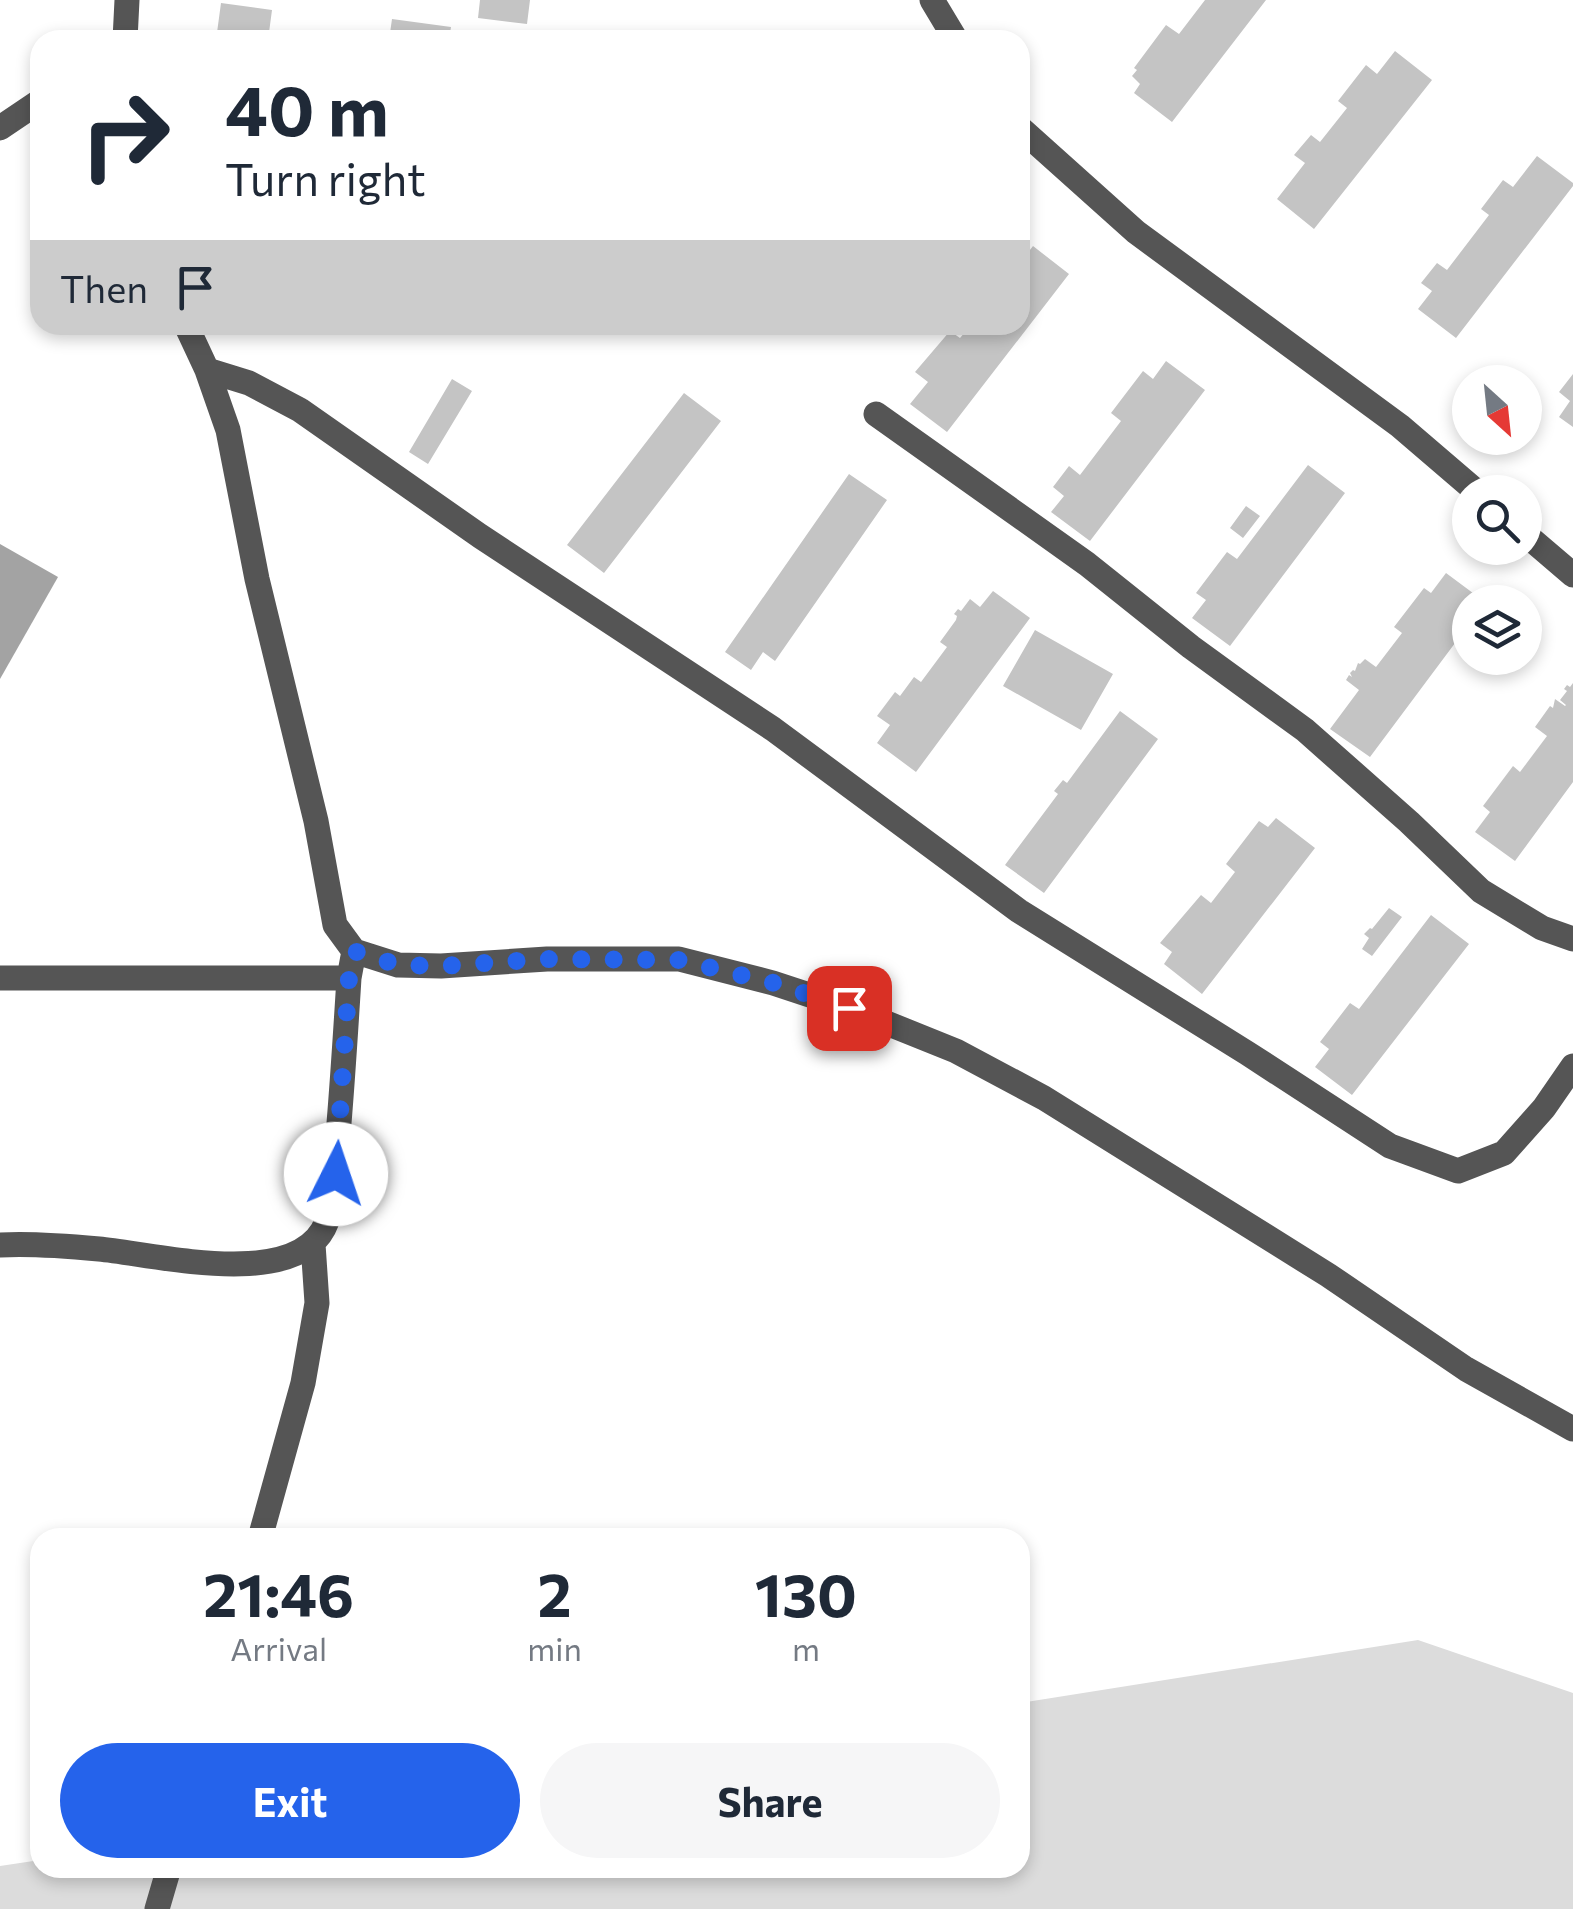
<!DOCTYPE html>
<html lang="en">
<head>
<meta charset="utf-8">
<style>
  body { margin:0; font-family:Commissioner,sans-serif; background:#f6f6f7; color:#1f2937; height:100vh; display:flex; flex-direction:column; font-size:38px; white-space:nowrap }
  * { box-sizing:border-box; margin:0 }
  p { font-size:32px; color:#747a83 }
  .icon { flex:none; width:55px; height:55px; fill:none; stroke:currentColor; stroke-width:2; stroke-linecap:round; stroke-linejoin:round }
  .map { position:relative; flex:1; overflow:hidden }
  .details { position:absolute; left:30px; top:1528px; width:1000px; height:350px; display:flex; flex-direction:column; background:#fff; border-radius:30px; box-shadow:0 5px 15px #0003 }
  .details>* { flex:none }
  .hud { position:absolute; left:30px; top:30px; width:1000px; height:305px; border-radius:30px; box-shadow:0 5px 15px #0003; background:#fff; color:#1f2937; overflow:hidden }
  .needle { width:65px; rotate:153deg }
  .tools { position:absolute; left:1452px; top:365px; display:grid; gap:20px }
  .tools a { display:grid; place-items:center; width:90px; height:90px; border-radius:50%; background:#fff; box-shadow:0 5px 15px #0003; font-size:50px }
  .pin { position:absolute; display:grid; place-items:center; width:85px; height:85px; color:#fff; margin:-42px; border-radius:20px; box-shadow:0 5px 15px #0006 }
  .me { position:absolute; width:110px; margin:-55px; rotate:4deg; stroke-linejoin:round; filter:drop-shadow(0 0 8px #0008) }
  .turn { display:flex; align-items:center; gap:35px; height:210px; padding:0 30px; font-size:45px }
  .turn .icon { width:130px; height:130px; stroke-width:2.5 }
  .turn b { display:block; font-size:70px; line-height:85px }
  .then { display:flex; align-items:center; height:95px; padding:0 30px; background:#0003; gap:20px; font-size:38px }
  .eta { display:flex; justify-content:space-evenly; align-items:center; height:170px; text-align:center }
  .eta b { font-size:60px; font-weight:700; line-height:70px }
  .primary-button { display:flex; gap:20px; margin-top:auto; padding:20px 30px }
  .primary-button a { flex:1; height:115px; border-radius:60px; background:#2563eb; color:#fff; font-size:40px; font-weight:700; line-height:115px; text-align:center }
  .primary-button a+a { background:#f6f6f7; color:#1f2937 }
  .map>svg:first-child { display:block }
  .green { fill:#dcdcdc }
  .water { fill:#a3a3a3 }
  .building { fill:#c4c4c4 }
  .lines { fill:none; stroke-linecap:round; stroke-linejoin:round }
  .minor { stroke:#555; stroke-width:25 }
  .route { stroke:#2563eb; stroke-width:18; stroke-dasharray:0 32.4 }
</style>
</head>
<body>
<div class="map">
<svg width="1573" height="1909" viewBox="0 0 1573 1909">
  <rect width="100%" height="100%" fill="#fff"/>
  <path class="green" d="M1418 1640 1573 1693V1909H0V1866L40 1860V1868H1020V1703Z"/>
  <path class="water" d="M0 544 58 577 0 679Z"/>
  <path class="building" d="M480 0H530L527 24 478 18Z
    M1205 0H1266L1172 122 1134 93 1140 84 1132 76 1137 70 1134 68 1166 25 1179 34Z
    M221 3 272 10 268 40H216Z
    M392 19 451 27 449 40H389Z
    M1395 51 1432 80 1314 229 1277 199 1305 163 1294 155 1311 135 1320 142 1347 108 1338 101 1366 65 1377 74Z
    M1537 156 1573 183V186L1456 338 1418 309 1432 291 1421 283 1437 263 1447 270 1489 215 1481 209 1503 180 1513 187Z
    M1033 246 1069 274 947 432 910 404 928 382 915 372 950 331 960 338 971 325H1020V263Z
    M438 325H486L485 334 438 327Z
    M1166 361 1205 390 1090 541 1051 512 1064 496 1053 487 1069 466 1080 475 1121 421 1111 413 1143 371 1153 379Z
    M1573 374V427L1559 417 1570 401 1559 392Z
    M452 379 472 391 428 464 409 452Z
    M684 393 721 421 604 573 567 545Z
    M1308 465 1345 493 1230 646 1192 618 1206 600 1196 593 1227 552 1237 559Z
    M849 474 887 500 775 661 763 652 751 670 725 652Z
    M1246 506 1260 516 1243 538 1230 528Z
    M1446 573 1485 602H1470V623L1370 757 1330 729 1359 690 1346 680 1349 675 1352 677 1350 673 1353 670 1355 671 1358 663 1360 664 1365 659 1376 667 1402 633 1394 627 1424 588 1431 593Z
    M993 591 1030 618 916 772 877 743 890 725 877 716 895 692 900 696 914 677 921 682 947 647 940 642 956 620 957 616 954 614 958 609 961 611 970 599 980 607Z
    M1035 630 1113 674 1081 730 1003 686Z
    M1573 683V782L1515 861 1475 832 1490 812 1483 806 1513 766 1520 772 1547 736 1535 727 1550 706 1553 708 1555 699 1565 706 1566 705 1560 700 1567 691 1564 689 1567 685 1570 687Z
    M1120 711 1158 739 1044 893 1005 865 1058 794 1054 791 1063 780 1067 783Z
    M1276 818 1315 848 1202 994 1164 964 1172 952 1160 943 1201 895 1211 903 1235 872 1226 864 1259 821 1268 827Z
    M1389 908 1402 917 1372 956 1362 949 1369 938 1364 934 1370 928 1372 929Z
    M1431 915 1469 944 1352 1095 1315 1067 1329 1049 1320 1042 1350 1003 1359 1009Z"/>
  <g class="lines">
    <path class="minor" d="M932 0 956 40
      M125 40 127 0
      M0 128 40 101
      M1020 128 1136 232 1400 426 1477 492
      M186 325 207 370 228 430 257 579 316 821 335 925 354 951 398 965 441 966 547 959H679L773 983 849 1008 956 1051 1044 1098 1328 1275 1466 1369 1573 1429
      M207 370 249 383 300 410 480 536 773 729 1019 911 1247 1053 1390 1146 1458 1171 1504 1153 1544 1108 1573 1066
      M876 414 1087 564 1191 647 1305 730 1409 822 1481 891 1542 928 1573 939
      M1525 534 1573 575
      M0 978H349
      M0 1245C32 1243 67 1246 99 1249 155 1254 301 1293 327 1221 337 1191 337 1155 339 1123 343 1075 346 1026 349 978L354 951
      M260 1538 303 1383 317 1303 313 1244
      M157 1909 169 1868"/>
  </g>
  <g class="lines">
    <path class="route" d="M336 1174 349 978 354 951 398 965 441 966 546 959 679 960 774 983 849 1008"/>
  </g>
</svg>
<div class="tools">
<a><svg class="needle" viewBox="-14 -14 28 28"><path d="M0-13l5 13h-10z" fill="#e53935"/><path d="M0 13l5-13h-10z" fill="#747a83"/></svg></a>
<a><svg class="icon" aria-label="search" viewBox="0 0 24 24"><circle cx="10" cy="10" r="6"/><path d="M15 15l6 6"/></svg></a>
<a><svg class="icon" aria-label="layers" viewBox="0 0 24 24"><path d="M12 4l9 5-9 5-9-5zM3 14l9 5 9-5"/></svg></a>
</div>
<div class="pin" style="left:849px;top:1008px;background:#d93025"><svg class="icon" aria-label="arrive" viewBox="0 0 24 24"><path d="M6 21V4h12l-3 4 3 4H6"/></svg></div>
<svg class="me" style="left:336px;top:1174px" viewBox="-20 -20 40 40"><circle r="19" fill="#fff"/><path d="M0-13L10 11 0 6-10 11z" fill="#2563eb"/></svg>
<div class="hud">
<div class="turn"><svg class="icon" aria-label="right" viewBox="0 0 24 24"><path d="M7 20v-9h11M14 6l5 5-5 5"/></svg><div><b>40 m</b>Turn right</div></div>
<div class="then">Then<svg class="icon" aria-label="arrive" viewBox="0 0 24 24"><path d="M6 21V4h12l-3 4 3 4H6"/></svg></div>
</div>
<section class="details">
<div class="eta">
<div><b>21:46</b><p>Arrival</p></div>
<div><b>2</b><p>min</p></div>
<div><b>130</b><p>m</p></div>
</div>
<div class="primary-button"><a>Exit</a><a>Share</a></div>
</section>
</div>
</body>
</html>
